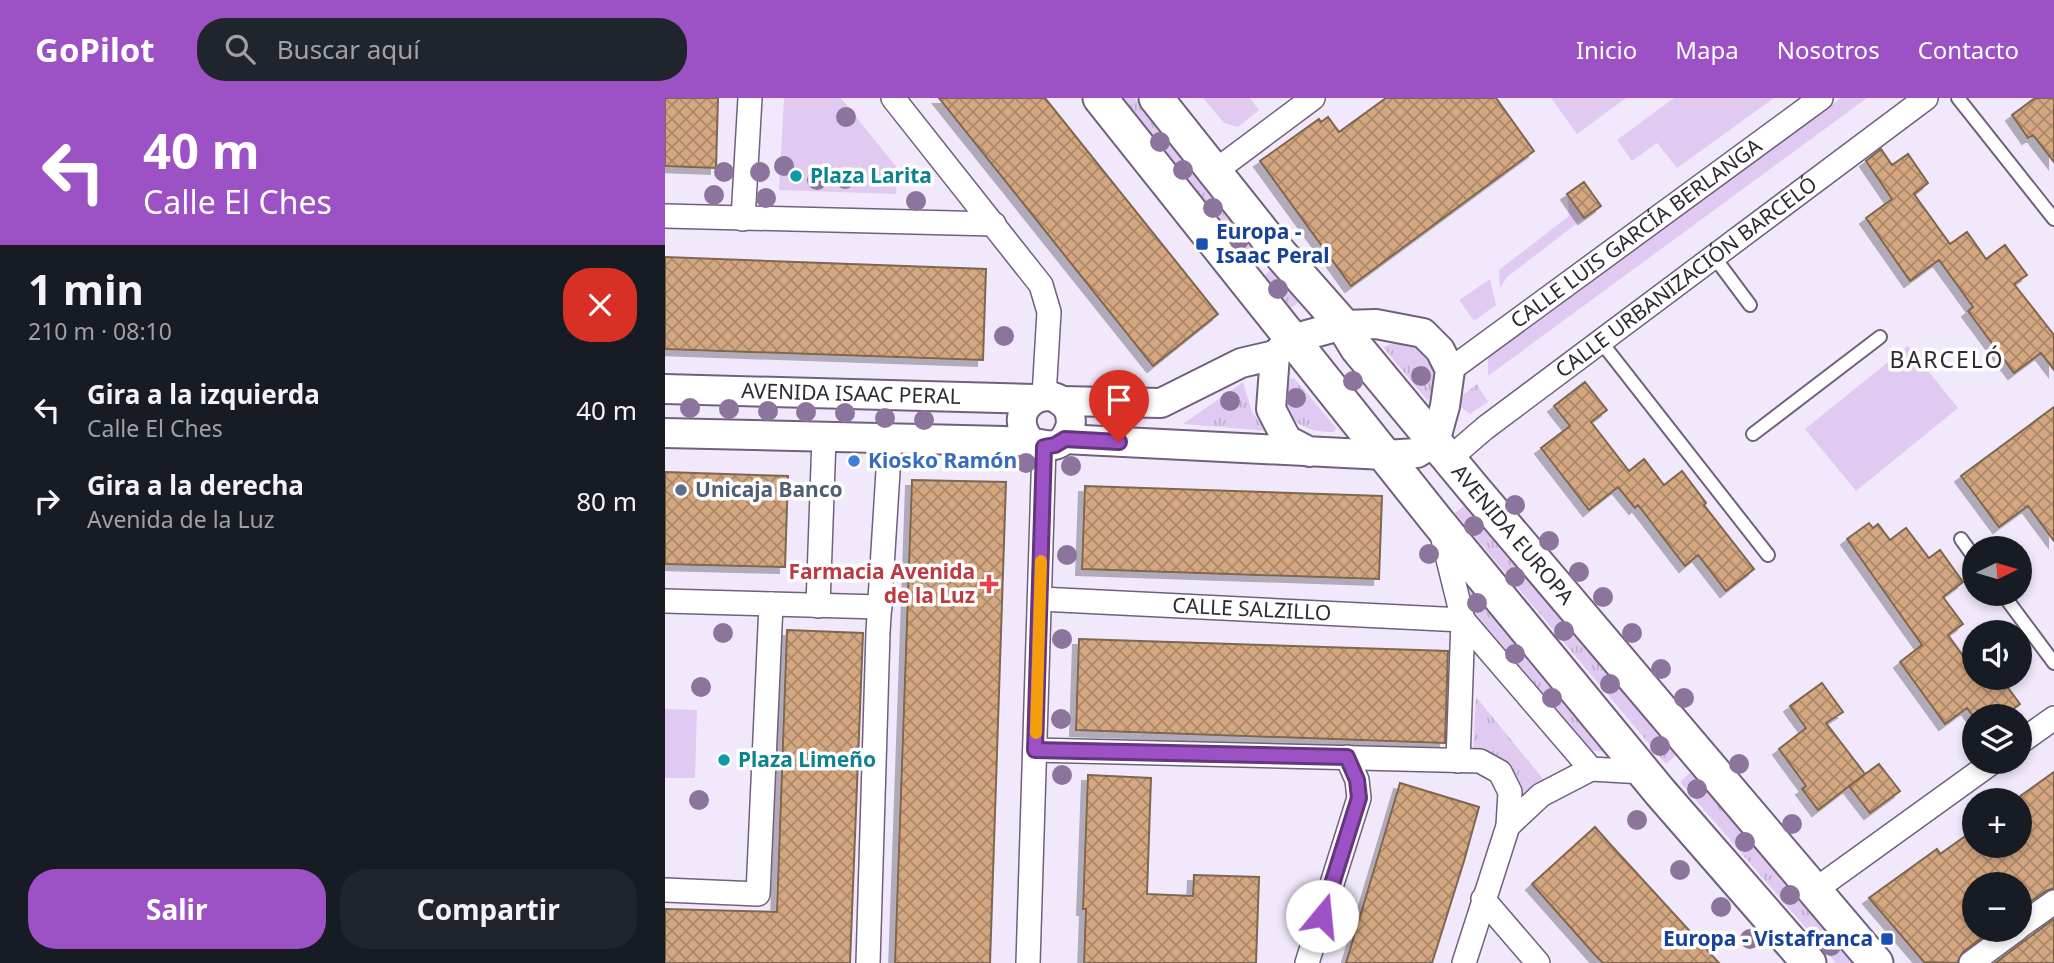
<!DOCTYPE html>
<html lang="es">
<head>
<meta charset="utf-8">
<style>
  body { margin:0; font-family:"Noto Sans",sans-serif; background:#20242c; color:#f1f3f6; height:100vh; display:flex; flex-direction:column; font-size:26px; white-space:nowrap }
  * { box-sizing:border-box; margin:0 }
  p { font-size:23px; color:#9ea1a6 }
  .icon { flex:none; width:38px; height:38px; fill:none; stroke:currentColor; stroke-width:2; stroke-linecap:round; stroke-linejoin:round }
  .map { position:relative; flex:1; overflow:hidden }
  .drawer { display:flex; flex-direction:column; background:#171b24; width:665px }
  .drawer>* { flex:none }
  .top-card { background:#9c51c4; color:#fff; overflow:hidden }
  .needle { width:46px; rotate:85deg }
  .tools { position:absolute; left:1297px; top:438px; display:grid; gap:14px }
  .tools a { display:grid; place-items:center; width:70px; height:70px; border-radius:50%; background:#171b24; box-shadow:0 4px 10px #0003; font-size:35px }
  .pin { position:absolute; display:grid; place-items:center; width:60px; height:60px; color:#fff; margin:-72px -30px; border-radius:50% 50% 50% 0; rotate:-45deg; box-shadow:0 0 7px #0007 }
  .pin .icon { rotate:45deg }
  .me { position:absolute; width:77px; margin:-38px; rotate:17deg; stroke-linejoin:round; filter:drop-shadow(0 0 5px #0008) }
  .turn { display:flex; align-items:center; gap:24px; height:147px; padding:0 28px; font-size:32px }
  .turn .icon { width:91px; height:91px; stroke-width:2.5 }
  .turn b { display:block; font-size:49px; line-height:60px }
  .round { display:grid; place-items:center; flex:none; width:74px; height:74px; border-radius:28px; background:#20242c }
  .head { display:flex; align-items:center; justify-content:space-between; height:119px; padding:0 28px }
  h1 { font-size:42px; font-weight:700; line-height:52px }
  .action { display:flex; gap:14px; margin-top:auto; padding:14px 28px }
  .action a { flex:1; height:80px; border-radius:28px; background:#9c51c4; color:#fff; font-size:28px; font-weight:700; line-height:80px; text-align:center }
  .action a+a { background:#20242c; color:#f1f3f6 }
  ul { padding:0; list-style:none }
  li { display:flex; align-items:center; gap:21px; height:91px; padding:0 28px }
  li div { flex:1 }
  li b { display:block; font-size:26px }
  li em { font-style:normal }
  header { display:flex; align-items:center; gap:42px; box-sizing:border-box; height:98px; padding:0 35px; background:#9c51c4; color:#fff }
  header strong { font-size:33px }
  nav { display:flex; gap:38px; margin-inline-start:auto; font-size:24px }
  .search { width:490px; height:63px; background:#20242c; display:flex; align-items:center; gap:18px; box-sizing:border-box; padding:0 24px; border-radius:28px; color:#9ea1a6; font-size:26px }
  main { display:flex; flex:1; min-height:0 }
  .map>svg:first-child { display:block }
  .grass { fill:url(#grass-tufts) }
  .green { fill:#e0caf1 }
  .building { fill:url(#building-cross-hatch); stroke:#7f664f; stroke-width:2; filter:url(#shadow) }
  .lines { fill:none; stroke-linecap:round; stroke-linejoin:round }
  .service-casing { stroke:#70607c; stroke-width:16 }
  .minor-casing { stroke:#70607c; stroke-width:26 }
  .tertiary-casing { stroke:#70607c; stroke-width:32 }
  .secondary-casing { stroke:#70607c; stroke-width:37 }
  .service { stroke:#fff; stroke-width:12 }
  .minor { stroke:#fff; stroke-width:23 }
  .tertiary { stroke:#fff; stroke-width:28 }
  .secondary { stroke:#fff; stroke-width:33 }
  .tree { fill:#8d749c }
  .route-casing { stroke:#65357f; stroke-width:18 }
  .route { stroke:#9c51c4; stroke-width:12 }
  .slow { stroke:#f59e0b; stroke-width:12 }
  .culture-dot { fill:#0f9aa8; stroke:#fff; stroke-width:2.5 }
  .transit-dot { fill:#1a4fb4; stroke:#fff; stroke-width:2.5 }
  .shop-dot { fill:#3f7fe0; stroke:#fff; stroke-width:2.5 }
  .service-dot { fill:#5c6f8a; stroke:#fff; stroke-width:2.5 }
  .health-dot { fill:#e0444e; stroke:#fff; stroke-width:2.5 }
  .labels { text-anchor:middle; stroke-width:7; stroke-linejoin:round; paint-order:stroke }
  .culture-label { font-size:21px; font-weight:bold; fill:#0d838f; stroke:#fff; text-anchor:start }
  .transit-label { font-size:21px; font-weight:bold; fill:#164399; stroke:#fff; text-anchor:start }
  .street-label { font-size:21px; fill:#302935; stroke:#fff }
  .shop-label { font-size:21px; font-weight:bold; fill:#366cbe; stroke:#fff; text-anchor:start }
  .service-label { font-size:21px; font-weight:bold; fill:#4e5e75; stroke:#fff; text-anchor:start }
  .health-label { font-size:21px; font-weight:bold; fill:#be3a42; stroke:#fff; text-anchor:end }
  .neighbourhood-label { font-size:23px; letter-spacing:2px; fill:#302935; stroke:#fff }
</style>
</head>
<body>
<header>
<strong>GoPilot</strong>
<div class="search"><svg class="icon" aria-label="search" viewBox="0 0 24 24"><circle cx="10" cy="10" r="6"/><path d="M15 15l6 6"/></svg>Buscar aquí</div>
<nav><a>Inicio</a><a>Mapa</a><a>Nosotros</a><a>Contacto</a></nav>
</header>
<main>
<section class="drawer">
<div class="top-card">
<div class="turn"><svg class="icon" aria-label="left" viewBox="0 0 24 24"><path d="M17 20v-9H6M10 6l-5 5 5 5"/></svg><div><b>40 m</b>Calle El Ches</div></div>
</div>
<div class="head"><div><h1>1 min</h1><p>210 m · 08:10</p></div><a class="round" style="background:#d93025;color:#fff"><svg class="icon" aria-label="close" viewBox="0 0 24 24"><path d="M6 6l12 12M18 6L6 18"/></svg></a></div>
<ul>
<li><svg class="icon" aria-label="left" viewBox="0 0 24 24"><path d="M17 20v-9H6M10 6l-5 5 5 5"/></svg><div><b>Gira a la izquierda</b><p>Calle El Ches</p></div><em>40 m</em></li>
<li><svg class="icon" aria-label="right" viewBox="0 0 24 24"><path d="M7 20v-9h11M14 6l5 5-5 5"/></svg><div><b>Gira a la derecha</b><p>Avenida de la Luz</p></div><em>80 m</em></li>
</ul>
<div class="action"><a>Salir</a><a>Compartir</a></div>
</section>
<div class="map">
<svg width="1389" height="865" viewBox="0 0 1389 865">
  <defs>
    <pattern id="grass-tufts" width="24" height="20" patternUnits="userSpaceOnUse" patternTransform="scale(1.75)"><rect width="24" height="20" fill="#e0caf1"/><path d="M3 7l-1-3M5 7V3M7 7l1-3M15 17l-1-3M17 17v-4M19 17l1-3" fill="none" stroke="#c0aecf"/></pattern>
    <pattern id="building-cross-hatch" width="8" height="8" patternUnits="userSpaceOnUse" patternTransform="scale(1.75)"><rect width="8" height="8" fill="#d4a780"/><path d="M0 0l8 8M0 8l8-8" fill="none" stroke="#ac886a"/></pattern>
    <filter id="shadow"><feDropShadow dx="-6" dy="6" stdDeviation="0" flood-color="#0004"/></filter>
  </defs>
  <rect width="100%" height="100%" fill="#f2e8fb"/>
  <path class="grass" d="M451 0H470L591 151 580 161Z
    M607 171 634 204 622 213 595 181Z
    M728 245C764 247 775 267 768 300L762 302 718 249Z
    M629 280 671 330 669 334C634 334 613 319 625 281Z
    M578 284 587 314 603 333 518 326Z
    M812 286 823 304 805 316 789 304Z
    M800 407 1011 657 1001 666 790 415Z
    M805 488 944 654 920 652 808 520 803 505Z
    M811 599 879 682 851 702 808 654Z
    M1027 673 1192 865H1171L1015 684Z"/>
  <path class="green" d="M119 0H176L233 71 231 96 114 92Z
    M538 0H585L594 12 573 29 559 25Z
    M886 0H961L912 36Z
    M1009 0H1109L1012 70 992 45 967 63 952 42Z
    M1176 0H1202L823 278V260Z
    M902 96 919 120 842 179 835 190 834 172 904 118Z
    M825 181 831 207 809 223 794 202Z
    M1243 248 1293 310 1191 393 1140 331Z
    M0 611 32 612 30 680H0Z"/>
  <path class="building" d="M0 0H53L51 70 0 68Z
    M274 0H380L553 216 488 268Z
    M721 0H831L869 53 686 188 595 63 654 21 656 24 663 19 674 34Z
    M1370 0H1389V64L1368 37 1363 40 1347 17Z
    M1216 51 1227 67 1243 56 1263 85 1249 96 1285 146 1302 134 1321 161 1340 147 1362 177 1349 186 1389 237V272L1376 255 1349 275 1303 213 1308 209 1274 162 1245 183 1201 120 1227 101 1201 63Z
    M919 84 936 108 919 120 902 96Z
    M0 159 321 171 318 262 0 251Z
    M920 284 942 312 926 324 964 373 979 361 999 387 1017 373 1041 405 1039 407 1089 471 1061 493 1033 457 1020 468 973 407 970 410 953 389 924 412 876 350 905 328 889 308Z
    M1389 309V443L1363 408 1334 429 1296 378Z
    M0 374 123 378 120 469 0 466Z
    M247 382 341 384 325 865H230Z
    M420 388 717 398 714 481 417 471Z
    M1204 425 1208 430 1213 426 1225 442 1241 430 1264 460 1275 452 1298 484 1278 499 1298 526 1283 537 1309 573V579H1313L1320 588 1332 579H1335L1355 606 1339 618H1308L1302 610 1280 626 1235 564 1257 547 1182 441Z
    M122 532 198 535 185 865H0V811L112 814Z
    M414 541 783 553 780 645 411 632Z
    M1157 585 1178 614 1161 625 1200 676 1153 712 1137 691 1141 688 1114 651 1141 630 1125 608Z
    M1214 666 1235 693 1205 715 1184 688Z
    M1389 674V790L1381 793 1354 811V786H1309V831H1328L1298 854 1292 865 1259 864 1204 800 1272 751 1275 756 1309 732V747H1354V699Z
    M423 677 486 680 482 796 528 798 529 777 594 779 591 865H419L421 811H418Z
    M735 685 814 709 799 763 767 865H681Z
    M930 729 945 746 1054 865H938L930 857 867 786Z
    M1389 821V865H1330L1362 841Z"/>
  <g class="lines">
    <g class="service-casing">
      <path id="service" d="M1293 0 1389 121
        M1050 160 1085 207
        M937 245 1103 457
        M1088 336 1215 239
        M1296 441 1309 459
        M1337 495 1389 565"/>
    </g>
    <g class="minor-casing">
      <g id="minor">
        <path d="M228 0 376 187 384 214 379 298"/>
        <path d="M549 74 648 0"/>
        <path d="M0 118 329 126"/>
        <path d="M78 121 85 0"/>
        <path id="s1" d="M785 272 1156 0"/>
        <path id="s2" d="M784 361 820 330 1261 0"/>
        <path d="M776 433 798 522 793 663"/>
        <path id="s3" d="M375 501 798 522"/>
        <path d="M0 503 215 509"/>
        <path d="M153 508 159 340"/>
        <path d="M798 522 926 671 978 674"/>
        <path d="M1354 645 1389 620"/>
        <path d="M370 652 815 663 835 674 845 694 843 728"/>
        <path d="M0 792 93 796 106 506"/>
        <path d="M1150 792 1329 663"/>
        <path d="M818 801 873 865"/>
        <path d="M1354 829 1389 804"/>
        <path d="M203 865 213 534 225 341"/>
        <path d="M363 865 379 349"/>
        <path d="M642 865 694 700 692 682 682 659"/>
        <path d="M799 865 843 728 876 697 926 671"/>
        <path d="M1306 865 1352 831"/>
      </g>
    </g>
    <g class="tertiary-casing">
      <g id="tertiary">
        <path id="s4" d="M0 291 369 301"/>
        <path d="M395 303 496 305 576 265 610 257"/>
        <path d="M0 335 340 343C347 343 355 343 362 344 378 345 395 356 404 332 407 326 406 317 403 311 384 280 337 311 366 344"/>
        <path d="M399 341 719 357 752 355 770 344 780 308 785 272 775 252 758 235 711 226 678 227 627 241 610 257 606 311 622 342 645 354"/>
      </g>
    </g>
    <g class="secondary-casing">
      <g id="secondary">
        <path d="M435 0 772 423 995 694 1144 865"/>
        <path id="s5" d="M491 0 611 151 678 227 692 250 808 390 1211 865"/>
      </g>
    </g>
    <use href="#service" class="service"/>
    <use href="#minor" class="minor"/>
    <use href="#tertiary" class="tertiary"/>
    <use href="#secondary" class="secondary"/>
  </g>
  <g class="tree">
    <circle cx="181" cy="19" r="10"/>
    <circle cx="495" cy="44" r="10"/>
    <circle cx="119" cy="68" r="10"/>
    <circle cx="518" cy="72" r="10"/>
    <circle cx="59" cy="74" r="10"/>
    <circle cx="95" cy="74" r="10"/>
    <circle cx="180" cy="81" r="10"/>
    <circle cx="152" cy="82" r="10"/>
    <circle cx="49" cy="97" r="10"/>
    <circle cx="101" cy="100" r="10"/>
    <circle cx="251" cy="103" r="10"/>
    <circle cx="548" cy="110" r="10"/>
    <circle cx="574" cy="142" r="10"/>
    <circle cx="613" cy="191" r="10"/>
    <circle cx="339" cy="238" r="10"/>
    <circle cx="756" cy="278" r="10"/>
    <circle cx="688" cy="283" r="10"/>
    <circle cx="631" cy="300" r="10"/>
    <circle cx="565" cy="303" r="10"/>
    <circle cx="25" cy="310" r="10"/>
    <circle cx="64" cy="311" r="10"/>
    <circle cx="103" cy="313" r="10"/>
    <circle cx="141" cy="314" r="10"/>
    <circle cx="180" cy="315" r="10"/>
    <circle cx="220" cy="320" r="10"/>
    <circle cx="259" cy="322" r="10"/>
    <circle cx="361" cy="365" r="10"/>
    <circle cx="406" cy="368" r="10"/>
    <circle cx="850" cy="407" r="10"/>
    <circle cx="809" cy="428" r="10"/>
    <circle cx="884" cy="443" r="10"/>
    <circle cx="764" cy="456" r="10"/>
    <circle cx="402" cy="457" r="10"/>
    <circle cx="914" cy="474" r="10"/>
    <circle cx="850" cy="479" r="10"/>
    <circle cx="938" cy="499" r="10"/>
    <circle cx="812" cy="505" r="10"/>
    <circle cx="899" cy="533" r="10"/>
    <circle cx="58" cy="535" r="10"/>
    <circle cx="967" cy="535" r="10"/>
    <circle cx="397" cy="541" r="10"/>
    <circle cx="850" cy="556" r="10"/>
    <circle cx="996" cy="571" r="10"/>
    <circle cx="945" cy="586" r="10"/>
    <circle cx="36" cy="589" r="10"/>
    <circle cx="887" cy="600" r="10"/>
    <circle cx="1019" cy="600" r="10"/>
    <circle cx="396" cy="621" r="10"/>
    <circle cx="995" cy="648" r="10"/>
    <circle cx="1074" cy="666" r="10"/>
    <circle cx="397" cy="677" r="10"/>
    <circle cx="1032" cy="691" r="10"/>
    <circle cx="34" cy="702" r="10"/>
    <circle cx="972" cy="722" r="10"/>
    <circle cx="1127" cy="726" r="10"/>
    <circle cx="1080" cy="744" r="10"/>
    <circle cx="1015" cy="772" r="10"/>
    <circle cx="1125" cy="797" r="10"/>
    <circle cx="1056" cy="809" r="10"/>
    <circle cx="1085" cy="841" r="10"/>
    <circle cx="1166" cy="848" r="10"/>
  </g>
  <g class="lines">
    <g class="route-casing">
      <path id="route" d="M454 344 400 341 390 347 379 349 370 652 682 659 692 682 694 700 657 818"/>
    </g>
    <use href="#route" class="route"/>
    <path class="slow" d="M371 635 376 463"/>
  </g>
  <g class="culture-dot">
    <circle cx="131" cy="78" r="7"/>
    <circle cx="59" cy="662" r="7"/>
  </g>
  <g class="transit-dot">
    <rect x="530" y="139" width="14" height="14" rx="3.5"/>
    <rect x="1215" y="834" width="14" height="14" rx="3.5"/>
  </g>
  <circle class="shop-dot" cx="189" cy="363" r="7"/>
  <circle class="service-dot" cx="16" cy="392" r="7"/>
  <path class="health-dot" d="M320.5 475.5h7v7h7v7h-7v7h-7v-7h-7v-7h7z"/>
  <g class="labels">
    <g class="culture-label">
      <text x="145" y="85">Plaza Larita</text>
      <text x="73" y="669">Plaza Limeño</text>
    </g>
    <g class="transit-label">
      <text x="551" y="141">Europa -<tspan x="551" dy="24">Isaac Peral</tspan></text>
      <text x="1208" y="848" text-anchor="end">Europa - Vistafranca</text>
    </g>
    <g class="street-label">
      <text dy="7" stroke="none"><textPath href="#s1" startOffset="231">CALLE LUIS GARCÍA BERLANGA</textPath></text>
      <text dy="7" stroke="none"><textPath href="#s2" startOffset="299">CALLE URBANIZACIÓN BARCELÓ</textPath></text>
      <text dy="7" stroke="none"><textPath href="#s4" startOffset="186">AVENIDA ISAAC PERAL</textPath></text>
      <text dy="7" stroke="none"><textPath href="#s5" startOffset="564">AVENIDA EUROPA</textPath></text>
      <text dy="7" stroke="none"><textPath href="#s3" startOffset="212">CALLE SALZILLO</textPath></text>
    </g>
    <g class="shop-label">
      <text x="203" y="370">Kiosko Ramón</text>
    </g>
    <g class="service-label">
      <text x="30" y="399">Unicaja Banco</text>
    </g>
    <g class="health-label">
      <text x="310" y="481">Farmacia Avenida<tspan x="310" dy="24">de la Luz</tspan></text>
    </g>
    <g class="neighbourhood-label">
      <text x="1282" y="270">BARCELÓ</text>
    </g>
  </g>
</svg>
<div class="tools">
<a><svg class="needle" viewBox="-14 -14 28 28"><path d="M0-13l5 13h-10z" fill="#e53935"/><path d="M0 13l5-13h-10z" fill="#9ea1a6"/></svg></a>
<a><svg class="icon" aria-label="sound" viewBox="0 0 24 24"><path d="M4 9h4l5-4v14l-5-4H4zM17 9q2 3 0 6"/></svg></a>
<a><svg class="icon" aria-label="layers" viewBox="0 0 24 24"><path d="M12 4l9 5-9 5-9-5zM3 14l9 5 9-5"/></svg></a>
<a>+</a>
<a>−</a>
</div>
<div class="pin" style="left:454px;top:344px;background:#d93025"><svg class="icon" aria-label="arrive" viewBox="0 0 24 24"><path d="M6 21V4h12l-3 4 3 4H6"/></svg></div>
<svg class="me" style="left:657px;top:818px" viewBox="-20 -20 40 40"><circle r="19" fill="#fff"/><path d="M0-13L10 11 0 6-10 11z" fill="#9c51c4"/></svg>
</div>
</main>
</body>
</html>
